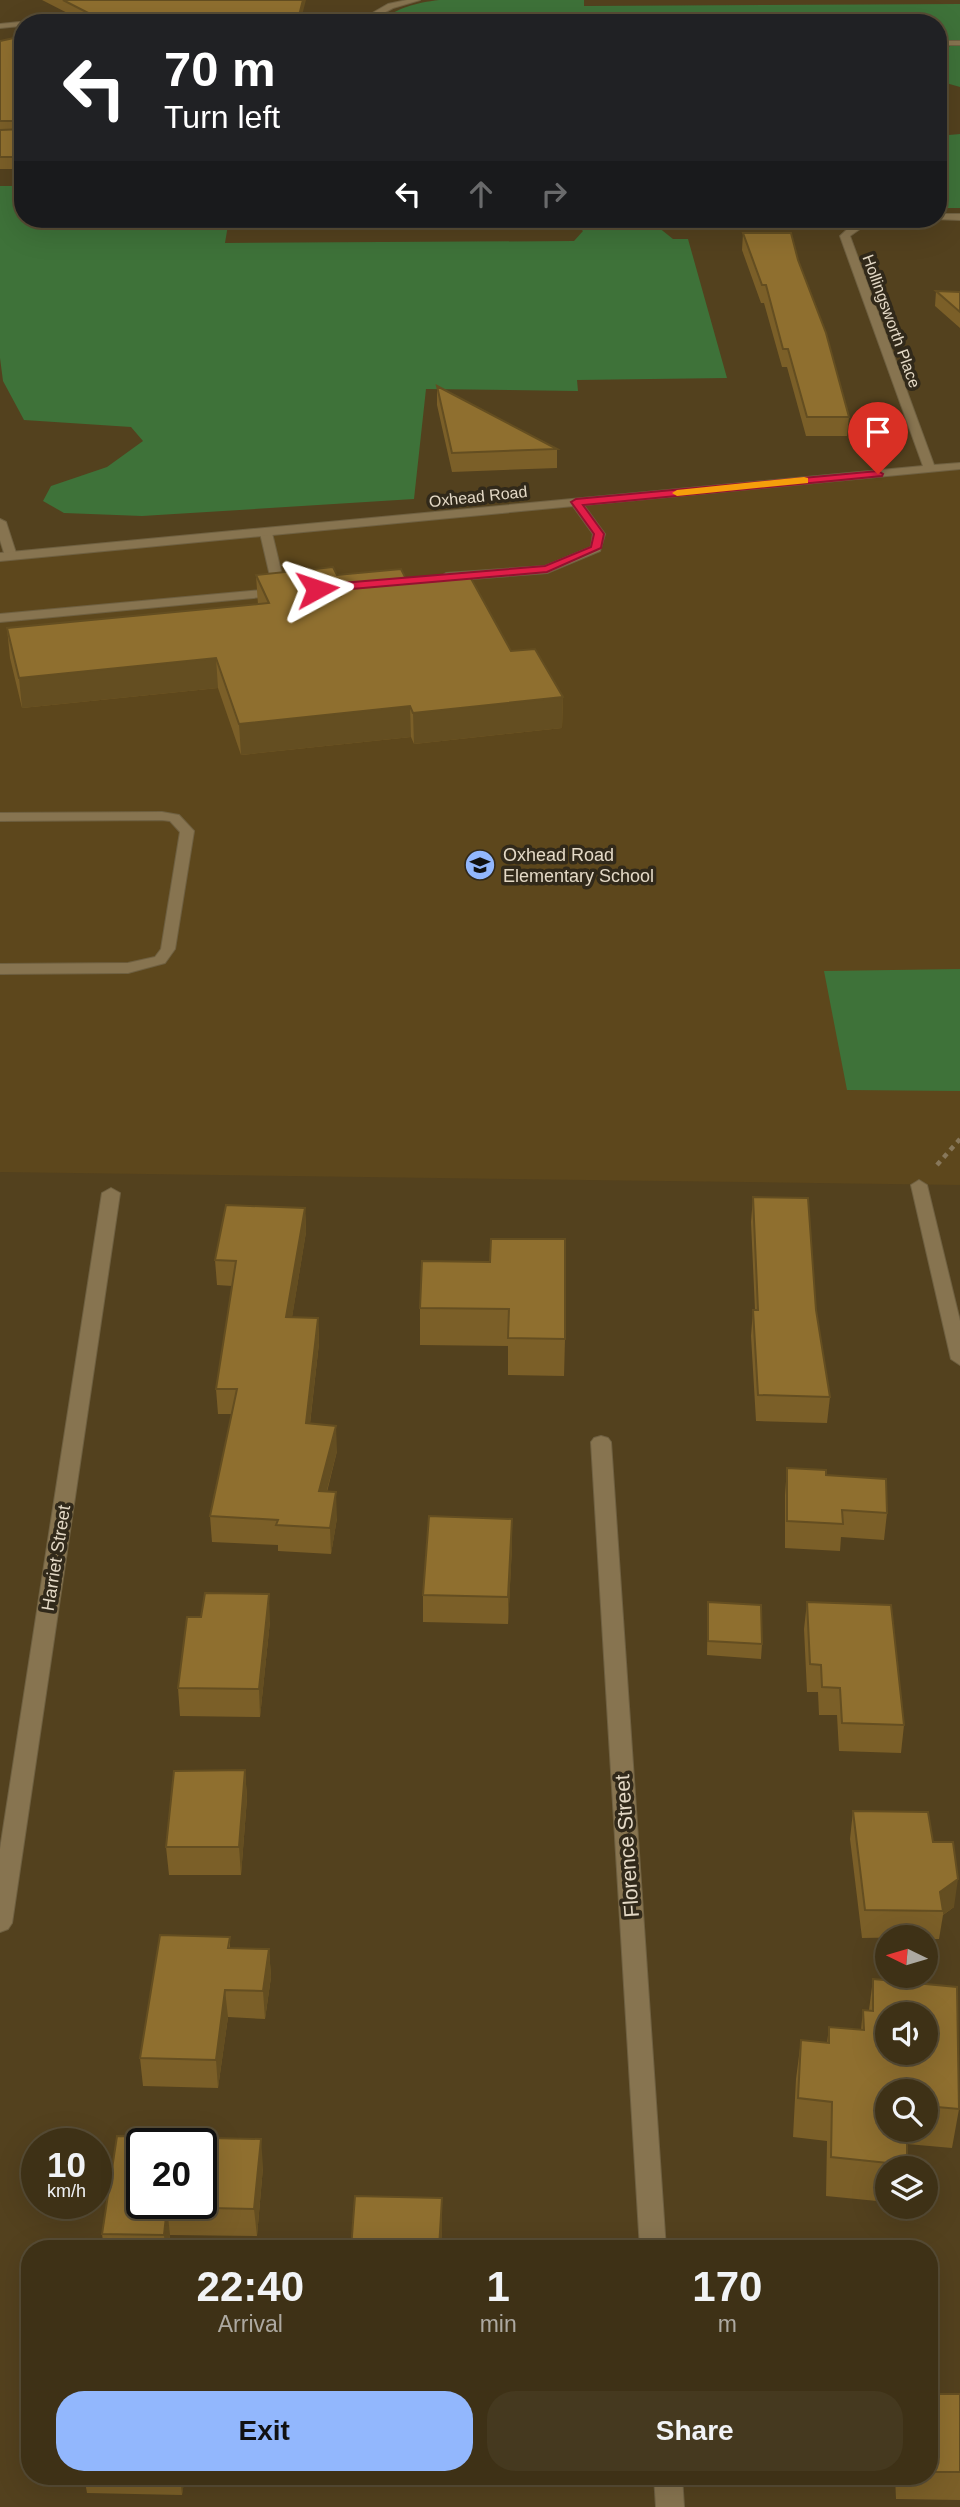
<!DOCTYPE html>
<html lang="en">
<head>
<meta charset="utf-8">
<style>
  body { margin:0; font-family:Helvetica,sans-serif; background:#45391f; color:#f1f3f6; height:100vh; display:flex; flex-direction:column; font-size:26px; white-space:nowrap }
  * { box-sizing:border-box; margin:0 }
  p { font-size:23px; color:#ada9a1 }
  .icon { flex:none; width:38px; height:38px; fill:none; stroke:currentColor; stroke-width:2; stroke-linecap:round; stroke-linejoin:round }
  .map { position:relative; flex:1; overflow:hidden }
  .details { position:absolute; left:21px; top:2240px; width:917px; height:245px; display:flex; flex-direction:column; background:#3e3116; border-radius:28px; box-shadow:0 7px 28px #0002,0 0 0 2px #574c35 }
  .details>* { flex:none }
  .top-card { position:absolute; left:14px; top:14px; width:933px; height:214px; border-radius:28px; box-shadow:0 7px 28px #0002,0 0 0 2px #574c35; background:#202124; color:#fff; overflow:hidden }
  .needle { width:46px; rotate:275deg }
  .buttons { position:absolute; left:875px; top:1925px; display:grid; gap:14px }
  .buttons a { display:grid; place-items:center; width:63px; height:63px; border-radius:50%; background:#3e3116; box-shadow:0 7px 28px #0002,0 0 0 2px #574c35; font-size:35px }
  .speed { position:absolute; left:21px; top:2128px; display:flex; gap:14px; font-size:35px; font-weight:700; text-align:center }
  .speed>* { display:grid; place-content:center; width:91px; height:91px; border-radius:50%; background:#3e3116; box-shadow:0 7px 28px #0002,0 0 0 2px #574c35; line-height:1 }
  .speed small { font-size:18px; font-weight:400 }
  .speed .limit { border:4px solid #111; border-radius:10px; background:#fff; color:#111 }
  .pin { position:absolute; display:grid; place-items:center; width:60px; height:60px; color:#fff; margin:-72px -30px; border-radius:50% 50% 50% 0; rotate:-45deg; box-shadow:0 0 7px #0007 }
  .pin .icon { rotate:45deg }
  .me { position:absolute; width:77px; margin:-38px; rotate:85deg; stroke-linejoin:round; filter:drop-shadow(0 0 5px #0008) }
  .turn { display:flex; align-items:center; gap:24px; height:147px; padding:0 35px; font-size:32px }
  .turn .icon { width:91px; height:91px; stroke-width:2.5 }
  .turn b { display:block; font-size:49px; line-height:60px }
  .lanes { display:flex; align-items:center; height:66px; padding:0 35px; background:#0003; justify-content:center; gap:35px; direction:ltr }
  .lanes .off { opacity:.35 }
  .eta { display:flex; justify-content:space-evenly; align-items:center; height:119px; text-align:center }
  .eta b { font-size:42px; font-weight:600; line-height:49px }
  .button { display:flex; gap:14px; margin-top:auto; padding:14px 35px }
  .button a { flex:1; height:80px; border-radius:28px; background:#92b7fd; color:#111; font-size:28px; font-weight:600; line-height:80px; text-align:center }
  .button a+a { background:#45391f; color:#f1f3f6 }
  .map>svg:first-child { display:block }
  .built { fill:#5d471c }
  .green { fill:#3e7239 }
  .lines { fill:none; stroke-linecap:round; stroke-linejoin:round }
  .lane-casing { stroke:#6f6041; stroke-width:2 }
  .street-casing { stroke:#6f6041; stroke-width:2 }
  .path { stroke:#87775a; stroke-width:4.5; stroke-dasharray:5 5; stroke-linecap:butt }
  .lane { fill:#877450; fill-rule:evenodd }
  .street { fill:#877450; fill-rule:evenodd }
  .wall { fill:#7b5f28; fill-rule:evenodd }
  .shaded-wall { fill:#644e21 }
  .building { fill:#8f6f2f; stroke:#644e21; stroke-width:2; fill-rule:evenodd }
  .route { fill:#e11d48; stroke:#92132f; stroke-width:2 }
  .slow { fill:#f59e0b }
  .labels { text-anchor:middle; stroke-width:7; stroke-linejoin:round; paint-order:stroke }
  .far-street-label { font-size:16px; fill:#e4d9c6; stroke:#31291a }
  .poi-label { font-size:18px; fill:#e4d9c6; stroke:#31291a; text-anchor:start }
  .street-label { font-size:18px; fill:#e4d9c6; stroke:#31291a }
  .near-street-label { font-size:21px; fill:#e4d9c6; stroke:#31291a }
</style>
</head>
<body>
<div class="map">
<svg width="960" height="2507" viewBox="0 0 960 2507">
  <rect width="100%" height="100%" fill="#53411e"/>
  <path class="built" d="M960 467V1185L0 1172V559Z"/>
  <path class="green" d="M439 0H584V6L960 4V87L939 81 942 74 938 69 940 53 950 46 938 47V23H379C397 7 416 3 439 0Z
    M960 134V208H938V136Z
    M0 186H23V219H229L225 243 574 241 583 231 570 219H648L673 239H688L727 378 577 380 578 391 426 389 414 499 142 516 64 513 43 501 51 486 107 467 143 441 131 427 24 420 3 381 0 358Z
    M960 969V1091L847 1090 824 971Z"/>
  <g class="lines">
    <g class="lane-casing">
      <path id="lane" d="M576 499 580 500 605 534 600 551 547 573 446 581 440 577 446 573 545 566 591 547 593 534 570 502Z
        M0 519 6 522 17 556 15 558 5 556 0 540Z
        M266 530 272 533 286 592 284 595 0 622V614L273 589 260 533Z
        M162 812 179 815 194 831 175 949 165 963 128 973 0 974V964L128 963 155 957 161 949 180 832 170 821 162 820 0 821V813Z"/>
    </g>
    <g class="street-casing">
      <path id="street" d="M407 0H420L393 8 365 23H355L388 4Z
        M20 22V26L0 28V24Z
        M938 41H960V45H938Z
        M938 214H960V220L935 219H938Z
        M869 219H898L864 226 850 236 934 465 960 463V469L0 561V553L923 466 840 236 852 225Z
        M919 1180 927 1185 960 1321V1365L951 1359 911 1185Z
        M111 1188 120 1193 12 1923 8 1929 0 1932V1849L102 1193Z
        M601 1436 608 1438 611 1442 666 2249H640L591 1442 594 1438Z
        M654 2476H682L684 2507H656Z"/>
    </g>
    <path class="path" d="M937 1165 960 1139"/>
    <use href="#lane" class="lane"/>
    <use href="#street" class="street"/>
  </g>
  <path class="wall" d="M42 0H306L85 22Z
    M23 36V169H0V41Z
    M371 219H427L426 227H371Z
    M743 233 798 260 849 417 847 436H806L787 367H782L764 303H761L742 250Z
    M936 291 960 292V328L935 306Z
    M437 386 557 449V468L452 472 437 405Z
    M256 575H337L406 579 511 651 563 697 562 728 414 744 411 737 241 755 218 688 22 708 10 658 7 628 258 605Z
    M753 1197 816 1310 830 1397 827 1423 756 1421 751 1336 753 1310H755L751 1222Z
    M305 1208 306 1232 292 1317 318 1318 319 1343 310 1424 337 1451 327 1492 337 1518 331 1554 278 1551V1545L212 1542 210 1516 232 1414H218L216 1389 232 1286 217 1285 215 1260Z
    M422 1261 565 1339 564 1376 508 1375V1346L420 1345V1308Z
    M787 1468 826 1475 887 1513 884 1540 841 1537 840 1551 785 1548V1495Z
    M512 1546 508 1624 423 1622V1595Z
    M708 1602 762 1644 761 1659 707 1655Z
    M807 1602 904 1725 901 1753 839 1751 837 1715H819L818 1692H807L804 1629Z
    M270 1621 260 1717 180 1716 178 1688Z
    M245 1770 247 1798 241 1875H169L166 1847Z
    M853 1811 933 1842 954 1907 943 1915 939 1939H926V1937L862 1938 850 1839Z
    M230 1937V1948L269 1949 271 1977 265 2019 228 2017 218 2088 143 2086 140 2058Z
    M873 1979 959 2109 952 2148 907 2144 906 2168H887V2202L826 2196 827 2141 793 2137 796 2079 801 2040 827 2043 829 2027 861 2030 863 2010H869ZM887 2091H926V2130H887Z
    M263 2167 257 2236 170 2235 168 2249H104L102 2234Z
    M929 2394H960V2500L896 2499 895 2476H929Z
    M84 2476H185L182 2495 87 2493Z"/>
  <path class="shaded-wall" d="M303 0H306L300 23H297Z
    M216 658 218 688 22 708 19 678Z
    M563 697 562 728 414 744 413 713Z
    M410 706 411 737 241 755 239 724Z
    M305 1208 306 1232 288 1342 286 1317Z
    M318 1318 319 1343 307 1449 306 1423Z
    M336 1426 337 1451 320 1517 319 1491Z
    M336 1492 337 1518 331 1554 330 1528Z
    M512 1519V1546L508 1624V1597Z
    M269 1594 270 1621 260 1717 259 1689Z
    M245 1770 247 1798 241 1875 239 1847Z
    M958 1879 954 1907 943 1915V1911L940 1892Z
    M269 1949 271 1977 265 2019 263 1991Z
    M225 1990 228 2017 218 2088 216 2060Z
    M261 2139 263 2167 257 2236 254 2209Z
    M442 2198V2249H439Z
    M167 2207 170 2235 168 2249H165L164 2235Z
    M180 2476H185L182 2495Z"/>
  <path class="building" d="M63 0H303L297 23H83L100 19Z
    M23 36V125L22 121H0V41Z
    M23 129V157H0V130Z
    M743 233H791L798 260 826 333 849 417H807L788 349H783L766 285H762Z
    M936 291 960 292V312Z
    M437 386 557 449 452 453Z
    M333 567 337 575 401 569 406 579 468 573 511 651 535 649 563 697 413 713 410 706 239 724 216 658 19 678 7 628 269 603 256 575Z
    M753 1197 808 1198 816 1310 830 1397 758 1395 753 1310H758Z
    M226 1205 305 1208 286 1317 318 1318 306 1423 336 1426 319 1491 336 1492 330 1528 276 1525 278 1520 210 1516 237 1389H216L236 1261 215 1260Z
    M491 1239H565V1339L508 1338 509 1309 420 1308 422 1261 490 1262Z
    M787 1468 826 1470V1475L886 1479 887 1513 842 1510 843 1524 787 1521Z
    M429 1516 512 1519 508 1597 423 1595Z
    M205 1593 269 1594 259 1689 178 1688 187 1617H201Z
    M708 1602 761 1605 762 1644 708 1641Z
    M807 1602 891 1605 904 1725 842 1723 840 1688 822 1687 821 1665 810 1664Z
    M245 1770 239 1847H166L174 1771Z
    M853 1811 928 1812 933 1842H953L958 1879 940 1892 943 1911 865 1910Z
    M160 1935 230 1937 228 1948 269 1949 263 1991 225 1990 216 2060 140 2058Z
    M873 1979 957 1987 959 2109 926 2106V2091H887V2130H907V2165L831 2157 832 2102 798 2098 801 2040 829 2043V2027L864 2030 863 2010 873 2011ZM887 2014H926V2053H887Z
    M117 2136 261 2139 254 2209 167 2207 164 2235 102 2234ZM142 2144H201V2203H142Z
    M355 2196 442 2198 439 2249H351Z
    M929 2394H960V2472H929Z"/>
  <path class="route" d="M878 471 883 474 882 476 583 505 604 534 601 548 547 572 317 592 312 589 317 585 545 566 591 547 594 534 571 502 576 499Z"/>
  <path class="slow" d="M804 477 808 478V483L677 496 672 493 677 490Z"/>
  <defs>
    <g id="school-disc" transform="scale(1.575)"><circle r="9.5" fill="#92b7fd" stroke="#31291a"/><path d="M0-5L7-2L0 1L-7-2ZM-4 1L0 2.5L4 1V4Q0 6-4 4Z" fill="#111"/></g>
  </defs>
  <g fill-rule="evenodd">
    <use href="#school-disc" x="480" y="865"/>
  </g>
  <g class="labels">
    <g class="far-street-label">
      <text transform="translate(892 321) rotate(70)" y="6">Hollingsworth Place</text>
      <text transform="translate(478 496) rotate(-6)" y="6">Oxhead Road</text>
    </g>
    <g class="poi-label">
      <text x="503" y="861">Oxhead Road<tspan x="503" dy="21">Elementary School</tspan></text>
    </g>
    <g class="street-label">
      <text transform="translate(56 1558) rotate(-81)" y="6">Harriet Street</text>
    </g>
    <g class="near-street-label">
      <text transform="translate(627 1846) rotate(-94)" y="7">Florence Street</text>
    </g>
  </g>
</svg>
<div class="buttons">
<a><svg class="needle" viewBox="-14 -14 28 28"><path d="M0-13l5 13h-10z" fill="#e53935"/><path d="M0 13l5-13h-10z" fill="#ada9a1"/></svg></a>
<a><svg class="icon" aria-label="sound" viewBox="0 0 24 24"><path d="M4 9h4l5-4v14l-5-4H4zM17 9q2 3 0 6"/></svg></a>
<a><svg class="icon" aria-label="search" viewBox="0 0 24 24"><circle cx="10" cy="10" r="6"/><path d="M15 15l6 6"/></svg></a>
<a><svg class="icon" aria-label="layers" viewBox="0 0 24 24"><path d="M12 4l9 5-9 5-9-5zM3 14l9 5 9-5"/></svg></a>
</div>
<div class="speed"><div>10<small>km/h</small></div><div class="limit">20</div></div>
<div class="pin" style="left:878px;top:474px;background:#d93025"><svg class="icon" aria-label="arrive" viewBox="0 0 24 24"><path d="M6 21V4h12l-3 4 3 4H6"/></svg></div>
<svg class="me" style="left:317px;top:589px" viewBox="-20 -20 40 40"><path d="M0-17L14 15 0 8-14 15z" fill="#e11d48" stroke="#fff" stroke-width="4"/></svg>
<div class="top-card">
<div class="turn"><svg class="icon" aria-label="left" viewBox="0 0 24 24"><path d="M17 20v-9H6M10 6l-5 5 5 5"/></svg><div><b>70 m</b>Turn left</div></div>
<div class="lanes"><svg class="icon" aria-label="left" viewBox="0 0 24 24"><path d="M17 20v-9H6M10 6l-5 5 5 5"/></svg><svg class="icon off" aria-label="ahead" viewBox="0 0 24 24"><path d="M12 20V5M6 11l6-6 6 6"/></svg><svg class="icon off" aria-label="right" viewBox="0 0 24 24"><path d="M7 20v-9h11M14 6l5 5-5 5"/></svg></div>
</div>
<section class="details">
<div class="eta">
<div><b>22:40</b><p>Arrival</p></div>
<div><b>1</b><p>min</p></div>
<div><b>170</b><p>m</p></div>
</div>
<div class="button"><a>Exit</a><a>Share</a></div>
</section>
</div>
</body>
</html>
